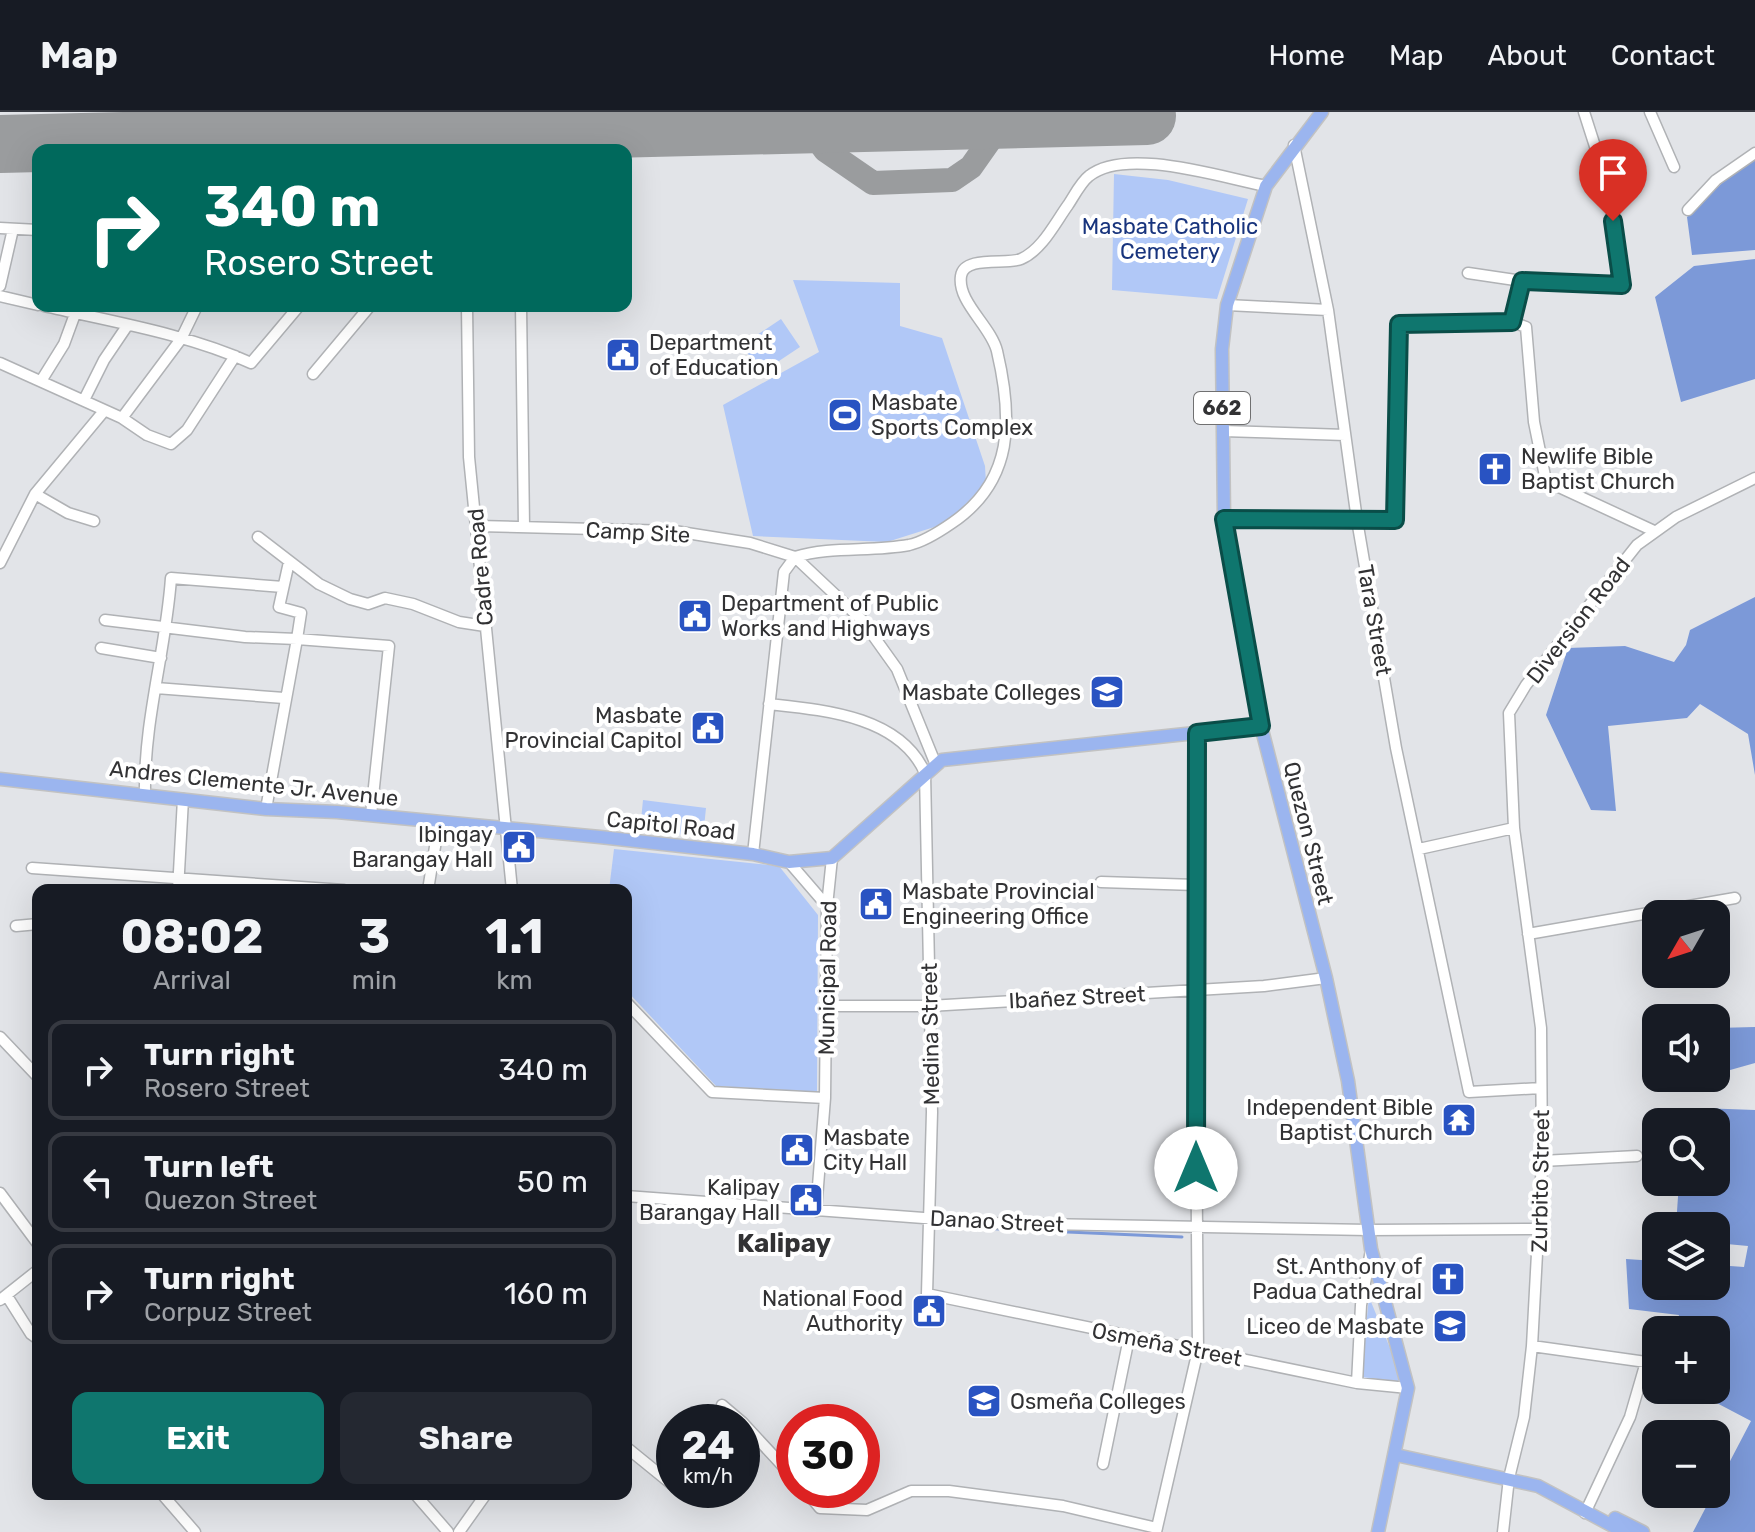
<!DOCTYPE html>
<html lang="en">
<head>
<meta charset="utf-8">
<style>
  body { margin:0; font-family:Rubik,sans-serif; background:#242831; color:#f1f3f6; height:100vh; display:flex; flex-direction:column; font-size:30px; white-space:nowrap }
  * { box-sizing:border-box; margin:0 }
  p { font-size:26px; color:#9ea1a6 }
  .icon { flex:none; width:44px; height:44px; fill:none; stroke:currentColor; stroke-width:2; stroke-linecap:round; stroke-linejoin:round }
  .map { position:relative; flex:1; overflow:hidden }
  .details { position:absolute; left:32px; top:772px; width:600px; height:616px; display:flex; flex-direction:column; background:#171b24; border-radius:16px; box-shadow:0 8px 32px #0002 }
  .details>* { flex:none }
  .guide { position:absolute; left:32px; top:32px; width:600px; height:168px; border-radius:16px; box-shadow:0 8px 32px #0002; background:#00695c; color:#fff; overflow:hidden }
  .needle { width:52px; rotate:231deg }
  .tools { position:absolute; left:1642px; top:788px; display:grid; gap:16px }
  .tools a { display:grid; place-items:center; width:88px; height:88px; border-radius:16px; background:#171b24; box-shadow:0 8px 32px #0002; font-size:40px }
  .speed { position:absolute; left:656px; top:1292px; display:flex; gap:16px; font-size:40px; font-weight:700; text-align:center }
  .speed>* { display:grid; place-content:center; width:104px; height:104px; border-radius:50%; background:#171b24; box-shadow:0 8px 32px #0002; line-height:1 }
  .speed small { font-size:20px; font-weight:400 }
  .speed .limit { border:12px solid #d22; background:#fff; color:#111 }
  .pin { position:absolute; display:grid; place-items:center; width:68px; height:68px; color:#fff; margin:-82px -34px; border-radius:50% 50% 50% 0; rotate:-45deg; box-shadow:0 0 8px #0007 }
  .pin .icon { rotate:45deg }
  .me { position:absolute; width:88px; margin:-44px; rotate:0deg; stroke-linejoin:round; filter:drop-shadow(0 0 6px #0008) }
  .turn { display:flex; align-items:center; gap:28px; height:168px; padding:0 40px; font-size:36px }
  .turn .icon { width:104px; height:104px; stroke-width:2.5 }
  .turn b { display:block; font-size:56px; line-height:68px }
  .eta { display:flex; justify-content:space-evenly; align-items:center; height:136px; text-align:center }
  .eta b { font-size:48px; font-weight:700; line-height:56px }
  .primary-button { display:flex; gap:16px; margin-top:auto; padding:16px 40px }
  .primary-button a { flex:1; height:92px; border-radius:16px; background:#0f766e; color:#fff; font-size:32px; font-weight:700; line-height:92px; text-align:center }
  .primary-button a+a { background:#242831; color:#f1f3f6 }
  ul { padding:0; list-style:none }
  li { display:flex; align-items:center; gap:24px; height:100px; margin:0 16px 12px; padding:0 24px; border:4px solid #363941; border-radius:16px }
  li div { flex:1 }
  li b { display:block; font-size:30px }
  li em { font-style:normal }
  header { display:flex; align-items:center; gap:48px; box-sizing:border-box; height:112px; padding:0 40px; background:#171b24; border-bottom:2px solid #363941 }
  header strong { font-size:38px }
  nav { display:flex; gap:44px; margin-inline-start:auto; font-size:28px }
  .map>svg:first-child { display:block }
  .green { fill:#b1c8f7 }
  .water { fill:#7c99d8 }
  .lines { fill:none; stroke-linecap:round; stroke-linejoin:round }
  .stream { stroke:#7c99d8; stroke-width:3 }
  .taxiway { stroke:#9a9c9e; stroke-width:24 }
  .runway { stroke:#9a9c9e; stroke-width:58 }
  .minor-casing { stroke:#b0b2b5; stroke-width:13 }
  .major-casing { stroke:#c2c2c2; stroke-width:15 }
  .minor { stroke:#fff; stroke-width:10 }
  .major { stroke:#9bb5ef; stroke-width:12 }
  .route-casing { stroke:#0a4d48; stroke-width:20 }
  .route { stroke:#0f766e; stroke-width:14 }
  .labels { text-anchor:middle; stroke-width:8; stroke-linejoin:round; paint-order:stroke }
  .shield { fill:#fff; stroke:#707071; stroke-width:2 }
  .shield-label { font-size:20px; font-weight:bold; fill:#323234 }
  .park-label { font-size:22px; fill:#18347d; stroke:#fff }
  .poi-label { font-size:22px; fill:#323234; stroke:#fff; text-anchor:end }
  .street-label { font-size:22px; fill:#323234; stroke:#fff }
  .quarter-label { font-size:26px; font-weight:bold; fill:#323234; stroke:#fff }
</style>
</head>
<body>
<header>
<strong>Map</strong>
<nav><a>Home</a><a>Map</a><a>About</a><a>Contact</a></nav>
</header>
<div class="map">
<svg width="1755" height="1420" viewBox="0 0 1755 1420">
  <rect width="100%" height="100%" fill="#e2e4e8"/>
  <path class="green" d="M1114 62 1168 68 1248 87 1217 187 1112 178Z
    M793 168 900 171V214L942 226 985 354 986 371 947 411 887 430 753 424 723 293 819 240Z
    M781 207 800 235 761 261 742 233Z
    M643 688 706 696 703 725 640 718Z
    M614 737 779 754 818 803 817 980 716 974 626 878V778H609Z
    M1369 1185 1404 1270 1361 1265Z"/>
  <path class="water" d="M1755 48V138L1692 143 1687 105 1724 69Z
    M1755 147V267L1681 290 1655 185 1694 154Z
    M1755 485V663L1748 622 1700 592 1687 606 1608 614 1616 699 1591 698 1546 603 1568 536 1625 534 1674 550 1686 533 1690 518Z
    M1755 915V951L1716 962V916Z
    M1700 996 1755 998V1420H1693L1751 1309 1692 1278H1716V1218H1675L1679 1203 1629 1197 1626 1147 1656 1149V1174H1716V1153L1744 1155 1748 1134 1716 1131V1114H1676L1679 1070H1716V1010H1656V1021L1652 1020V1010L1699 1007Z"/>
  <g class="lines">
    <path class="stream" d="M932 1114 1182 1125"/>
    <path class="taxiway" d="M806 12 825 38 873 71 952 68 971 55 990 28 987 15 979 8
      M990 28 1012 7
      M825 38 826 25 836 11"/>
    <path class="runway" d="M0 32 1147 4"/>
    <g class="minor-casing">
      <path id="minor" d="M1650 0 1674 55
        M1294 33 1328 198 1357 408 1396 636 1469 980 1541 976
        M1688 98 1716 68 1755 41
        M0 116 38 118
        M1468 161 1522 169 1622 173 1609 78 1584 0
        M0 174 13 117
        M0 184 38 193
        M1227 193 1328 198
        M44 194C113 210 187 222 251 251L299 194
        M197 194 181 227 122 306 147 323 171 332 187 318 235 244
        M467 194 469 345 512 778
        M521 194 524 415
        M1512 210 1522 169
        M0 251 122 306
        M313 262 370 194
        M41 269 64 232 75 202
        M84 288 104 248 127 214
        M1223 319 1345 323
        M1224 407 1395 408 1399 212 1512 210 1526 215 1534 310 1546 369 1654 419
        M94 409 68 401 35 382 104 299
        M478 414 674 419 750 431 795 445 862 508 897 557 936 653
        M258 425 319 472 350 487 368 492 385 486 413 492 459 510 485 514
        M795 445C831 434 871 440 909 433 923 430 939 420 952 411 1014 369 1013 307 997 239 991 214 957 190 961 164 964 143 1007 153 1021 147 1042 138 1055 111 1068 93 1074 84 1081 70 1089 64 1126 34 1223 66 1266 74
        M289 450 279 495 301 501 297 527 389 534 371 703
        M0 451 35 382
        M105 508 245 525 297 527 266 697
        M101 536 161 546
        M156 576 284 586
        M769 592C824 598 900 604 925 661L932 1000 927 1182 1357 1271 1408 1276
        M145 680C144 607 166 538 171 466L283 475
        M1419 737 1514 716
        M753 742 784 460 795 445
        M789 750 827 794
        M32 756 344 778
        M1101 770 1196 773
        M178 778 183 687
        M428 778 439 710
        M16 814 38 812
        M1528 822 1735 786
        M626 890 712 980 825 986
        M828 894H929L1264 874 1326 866
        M0 925 38 965
        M1542 1049 1637 1044
        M0 1081 38 1132
        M626 1084 991 1111 1369 1118 1541 1117
        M816 1099 825 986 827 794 832 746
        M7 1184 31 1222 38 1227
        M0 1188 38 1158
        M1532 1234 1646 1250 1630 1305 1585 1401
        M1357 1271 1361 1193 1371 1138
        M722 1293 742 1310
        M742 1310 794 1366
        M626 1335 674 1374
        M1103 1352 1129 1226
        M805 1378 820 1396 867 1398 911 1379H949L1063 1394 1157 1416
        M162 1382 195 1420
        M415 1382 448 1420
        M459 1420 486 1382
        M1156 1420 1198 1238 1195 878 1197 621
        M1503 1420 1509 1366 1524 1305 1532 1234 1542 1049 1541 916 1514 716 1509 601 1526 573 1637 433 1676 405 1755 366"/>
    </g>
    <g class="major-casing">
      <path id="major" d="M1322 0 1266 74 1227 193 1222 237 1224 407 1261 614 1326 866 1348 969 1371 1137 1408 1276 1378 1420
        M0 667 266 697 337 700 600 725 753 742 789 750 832 746 942 648 1261 614
        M1396 1343 1538 1374 1624 1420
        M1615 1406 1643 1420"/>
    </g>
    <use href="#minor" class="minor"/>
    <use href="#major" class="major"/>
  </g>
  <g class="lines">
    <g class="route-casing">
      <path id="route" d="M1196 1056 1197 621 1261 614 1224 407 1395 408 1399 212 1512 210 1522 169 1622 173 1613 109"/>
    </g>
    <use href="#route" class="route"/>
  </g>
  <defs>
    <g id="civic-square" transform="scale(1.8)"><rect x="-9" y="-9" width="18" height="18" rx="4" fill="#2953c2" stroke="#fff"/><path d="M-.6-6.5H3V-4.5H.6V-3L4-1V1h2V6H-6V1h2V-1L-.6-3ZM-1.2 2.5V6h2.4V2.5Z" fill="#fff"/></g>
    <g id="stadium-square" transform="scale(1.8)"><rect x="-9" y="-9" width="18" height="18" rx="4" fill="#2953c2" stroke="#fff"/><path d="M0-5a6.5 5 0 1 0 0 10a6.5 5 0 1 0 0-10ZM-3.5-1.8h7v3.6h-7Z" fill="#fff"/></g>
    <g id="church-square" transform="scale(1.8)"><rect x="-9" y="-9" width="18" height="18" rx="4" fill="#2953c2" stroke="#fff"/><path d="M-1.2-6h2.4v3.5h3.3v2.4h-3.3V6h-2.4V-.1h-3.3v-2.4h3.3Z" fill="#fff"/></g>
    <g id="university-square" transform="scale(1.8)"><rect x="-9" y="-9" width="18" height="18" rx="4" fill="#2953c2" stroke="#fff"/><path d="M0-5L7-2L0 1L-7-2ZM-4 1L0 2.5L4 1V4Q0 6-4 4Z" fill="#fff"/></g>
    <g id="temple-square" transform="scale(1.8)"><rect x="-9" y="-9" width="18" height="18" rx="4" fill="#2953c2" stroke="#fff"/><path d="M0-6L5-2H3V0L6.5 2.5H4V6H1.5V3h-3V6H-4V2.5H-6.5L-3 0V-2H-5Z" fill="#fff"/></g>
  </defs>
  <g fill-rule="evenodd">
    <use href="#civic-square" x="623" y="243"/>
    <use href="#stadium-square" x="845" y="303"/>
    <use href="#church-square" x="1495" y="357"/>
    <use href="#civic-square" x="695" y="504"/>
    <use href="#university-square" x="1107" y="580"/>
    <use href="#civic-square" x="708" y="616"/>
    <use href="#civic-square" x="519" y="735"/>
    <use href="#civic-square" x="876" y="792"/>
    <use href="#temple-square" x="1459" y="1008"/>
    <use href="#civic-square" x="797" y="1038"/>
    <use href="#civic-square" x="806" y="1088"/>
    <use href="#church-square" x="1448" y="1167"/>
    <use href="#civic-square" x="929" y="1199"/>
    <use href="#university-square" x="1450" y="1214"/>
    <use href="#university-square" x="984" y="1289"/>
  </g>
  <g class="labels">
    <rect class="shield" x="1194" y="280" width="56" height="32" rx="6"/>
    <g class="shield-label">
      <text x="1222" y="303">662</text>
    </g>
    <g class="park-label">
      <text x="1170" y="122">Masbate Catholic<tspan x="1170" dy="25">Cemetery</tspan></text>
    </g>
    <g class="poi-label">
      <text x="649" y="238" text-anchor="start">Department<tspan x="649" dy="25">of Education</tspan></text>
      <text x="871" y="298" text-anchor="start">Masbate<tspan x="871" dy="25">Sports Complex</tspan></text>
      <text x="1521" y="352" text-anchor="start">Newlife Bible<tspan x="1521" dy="25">Baptist Church</tspan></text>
      <text x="721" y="499" text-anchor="start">Department of Public<tspan x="721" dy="25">Works and Highways</tspan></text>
      <text x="1081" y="588">Masbate Colleges</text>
      <text x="682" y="611">Masbate<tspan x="682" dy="25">Provincial Capitol</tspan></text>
      <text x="493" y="730">Ibingay<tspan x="493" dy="25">Barangay Hall</tspan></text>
      <text x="902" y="787" text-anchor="start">Masbate Provincial<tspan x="902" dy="25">Engineering Office</tspan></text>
      <text x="1433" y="1003">Independent Bible<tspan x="1433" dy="25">Baptist Church</tspan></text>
      <text x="823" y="1033" text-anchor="start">Masbate<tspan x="823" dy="25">City Hall</tspan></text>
      <text x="780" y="1083">Kalipay<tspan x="780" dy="25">Barangay Hall</tspan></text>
      <text x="1422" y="1162">St. Anthony of<tspan x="1422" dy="25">Padua Cathedral</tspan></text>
      <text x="903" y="1194">National Food<tspan x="903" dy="25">Authority</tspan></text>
      <text x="1424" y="1222">Liceo de Masbate</text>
      <text x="1010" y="1297" text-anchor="start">Osmeña Colleges</text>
    </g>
    <g class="street-label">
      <text transform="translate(638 420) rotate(3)" y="8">Camp Site</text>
      <text transform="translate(480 455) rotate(-95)" y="8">Cadre Road</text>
      <text transform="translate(1375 508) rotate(80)" y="8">Tara Street</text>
      <text transform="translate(1578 508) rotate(-52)" y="8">Diversion Road</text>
      <text transform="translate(254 671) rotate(6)" y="8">Andres Clemente Jr. Avenue</text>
      <text transform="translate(671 713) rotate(6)" y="8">Capitol Road</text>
      <text transform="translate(1309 721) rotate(76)" y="8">Quezon Street</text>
      <text transform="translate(827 866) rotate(-89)" y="8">Municipal Road</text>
      <text transform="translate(1077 885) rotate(-3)" y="8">Ibañez Street</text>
      <text transform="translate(930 922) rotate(-91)" y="8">Medina Street</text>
      <text transform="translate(1540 1069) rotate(-89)" y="8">Zurbito Street</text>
      <text transform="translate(997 1109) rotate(3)" y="8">Danao Street</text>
      <text transform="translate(1167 1232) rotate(11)" y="8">Osmeña Street</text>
    </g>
    <g class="quarter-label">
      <text x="784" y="1140">Kalipay</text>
    </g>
  </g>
</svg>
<div class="tools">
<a><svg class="needle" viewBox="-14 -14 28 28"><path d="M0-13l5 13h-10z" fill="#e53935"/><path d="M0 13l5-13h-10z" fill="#9ea1a6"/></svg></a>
<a><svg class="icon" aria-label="sound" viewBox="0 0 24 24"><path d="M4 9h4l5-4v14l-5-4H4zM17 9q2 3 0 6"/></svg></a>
<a><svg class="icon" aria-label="search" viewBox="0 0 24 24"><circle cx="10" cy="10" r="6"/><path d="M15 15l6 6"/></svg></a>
<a><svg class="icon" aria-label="layers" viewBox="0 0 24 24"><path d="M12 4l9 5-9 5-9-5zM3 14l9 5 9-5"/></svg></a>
<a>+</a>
<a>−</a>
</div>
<div class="speed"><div>24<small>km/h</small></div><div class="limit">30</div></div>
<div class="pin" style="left:1613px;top:109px;background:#d93025"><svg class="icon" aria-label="arrive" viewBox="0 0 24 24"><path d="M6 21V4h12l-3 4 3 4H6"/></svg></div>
<svg class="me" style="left:1196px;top:1056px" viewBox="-20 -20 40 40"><circle r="19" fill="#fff"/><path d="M0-13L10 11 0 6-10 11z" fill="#0f766e"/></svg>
<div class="guide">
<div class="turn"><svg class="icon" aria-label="right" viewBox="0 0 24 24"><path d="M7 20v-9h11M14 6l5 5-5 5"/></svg><div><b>340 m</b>Rosero Street</div></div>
</div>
<section class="details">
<div class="eta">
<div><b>08:02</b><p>Arrival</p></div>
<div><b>3</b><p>min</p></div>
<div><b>1.1</b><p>km</p></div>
</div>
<ul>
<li><svg class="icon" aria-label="right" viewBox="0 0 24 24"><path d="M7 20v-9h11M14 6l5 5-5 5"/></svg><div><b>Turn right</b><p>Rosero Street</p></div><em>340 m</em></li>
<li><svg class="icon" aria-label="left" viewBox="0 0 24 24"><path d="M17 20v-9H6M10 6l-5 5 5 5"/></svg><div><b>Turn left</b><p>Quezon Street</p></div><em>50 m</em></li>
<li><svg class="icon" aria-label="right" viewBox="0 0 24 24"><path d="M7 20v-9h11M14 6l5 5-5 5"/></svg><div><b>Turn right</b><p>Corpuz Street</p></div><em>160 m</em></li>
</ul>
<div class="primary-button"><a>Exit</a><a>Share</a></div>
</section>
</div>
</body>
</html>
